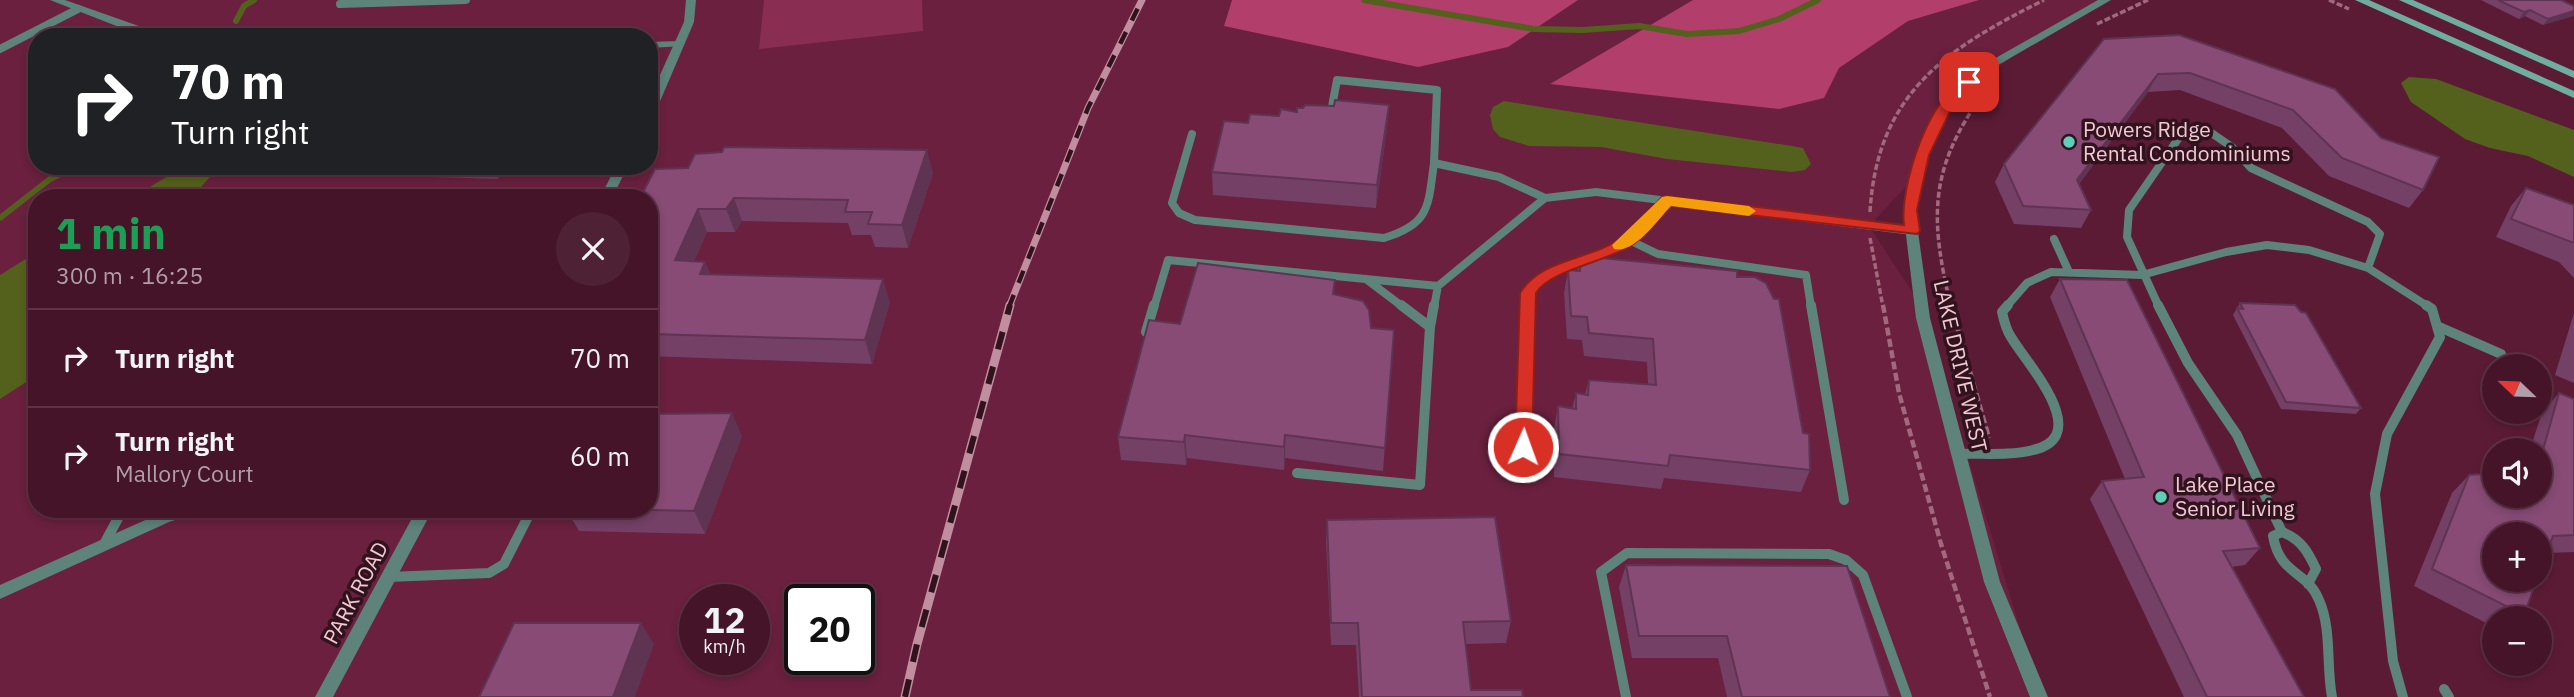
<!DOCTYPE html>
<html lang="en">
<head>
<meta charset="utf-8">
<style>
  body { margin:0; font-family:"IBM Plex Sans",sans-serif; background:#4f2134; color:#f1f3f6; height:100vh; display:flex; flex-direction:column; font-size:26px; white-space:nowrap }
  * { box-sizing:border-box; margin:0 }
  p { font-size:23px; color:#b09ea8 }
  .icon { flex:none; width:38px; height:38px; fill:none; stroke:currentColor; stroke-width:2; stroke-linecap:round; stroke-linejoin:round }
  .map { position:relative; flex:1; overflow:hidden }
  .side { position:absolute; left:28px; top:189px; width:630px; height:329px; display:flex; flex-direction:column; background:#451428; border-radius:28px; box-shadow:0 4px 10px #0003,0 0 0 2px #5d3345 }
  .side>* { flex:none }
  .guide { position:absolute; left:28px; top:28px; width:630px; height:147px; border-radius:28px; box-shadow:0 4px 10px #0003,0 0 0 2px #5d3345; background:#202124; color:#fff; overflow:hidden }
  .needle { width:46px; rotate:293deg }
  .fabs { position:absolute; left:2482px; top:354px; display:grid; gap:14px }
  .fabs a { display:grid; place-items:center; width:70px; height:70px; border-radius:50%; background:#451428; box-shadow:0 4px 10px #0003,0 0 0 2px #5d3345; font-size:35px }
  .speed { position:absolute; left:679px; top:584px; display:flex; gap:14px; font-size:35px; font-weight:700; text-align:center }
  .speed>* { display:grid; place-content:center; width:91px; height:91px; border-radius:50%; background:#451428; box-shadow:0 4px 10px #0003,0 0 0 2px #5d3345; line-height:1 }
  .speed small { font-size:18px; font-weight:400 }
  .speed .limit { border:4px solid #111; border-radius:10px; background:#fff; color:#111 }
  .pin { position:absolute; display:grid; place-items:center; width:60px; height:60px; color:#fff; margin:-30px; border-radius:14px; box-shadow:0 4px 10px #0006 }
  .me { position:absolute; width:77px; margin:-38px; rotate:2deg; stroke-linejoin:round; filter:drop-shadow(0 0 5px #0008) }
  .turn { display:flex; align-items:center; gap:24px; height:147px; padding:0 28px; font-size:32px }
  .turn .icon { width:91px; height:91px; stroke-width:2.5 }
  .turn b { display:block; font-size:49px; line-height:60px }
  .round { display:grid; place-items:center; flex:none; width:74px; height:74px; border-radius:37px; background:#4f2134 }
  .headline { display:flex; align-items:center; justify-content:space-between; height:119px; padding:0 28px }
  h1 { font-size:42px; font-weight:700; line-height:52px; color:#1e9e55 }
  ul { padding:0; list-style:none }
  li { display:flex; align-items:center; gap:21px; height:98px; padding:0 28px; border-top:2px solid #5d3345 }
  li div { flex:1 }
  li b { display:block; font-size:26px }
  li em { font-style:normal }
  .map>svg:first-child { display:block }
  .built { fill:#6a203e; fill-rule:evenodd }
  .green { fill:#892d52 }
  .forest { fill:#b23e6c }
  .water { fill:#54611c }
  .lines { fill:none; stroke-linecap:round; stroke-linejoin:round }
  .stream { stroke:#54611c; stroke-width:6 }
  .path-far1 { stroke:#a0697d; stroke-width:3.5; stroke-dasharray:6 2.5; stroke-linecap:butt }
  .path { stroke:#a0697d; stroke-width:4.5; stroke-dasharray:8 3.5; stroke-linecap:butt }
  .service-far1 { stroke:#5d837a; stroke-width:8 }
  .service { stroke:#5d837a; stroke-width:10 }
  .minor { fill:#5d837a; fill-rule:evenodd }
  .tertiary { fill:#5d837a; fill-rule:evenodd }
  .secondary { fill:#6fada0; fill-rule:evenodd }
  .rail-far1-casing { stroke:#c08e9f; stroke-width:7 }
  .rail-casing { stroke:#c08e9f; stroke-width:9 }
  .rail-far1 { stroke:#30131d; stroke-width:4.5; stroke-dasharray:13; stroke-linecap:butt }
  .rail { stroke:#30131d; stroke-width:6; stroke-dasharray:18; stroke-linecap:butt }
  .wall { fill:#744065 }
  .shaded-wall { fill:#5e3452 }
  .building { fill:#874b75; stroke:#5e3452; stroke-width:2 }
  .route { fill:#d93025; stroke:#8d1f18; stroke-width:2 }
  .slow { fill:#f59e0b }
  .poi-dot { fill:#5dceb9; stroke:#30131d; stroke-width:2.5 }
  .labels { text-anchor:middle; stroke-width:7; stroke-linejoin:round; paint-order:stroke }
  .poi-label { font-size:21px; fill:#f2c8d4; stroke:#30131d; text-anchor:start }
  .street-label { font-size:21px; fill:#f2c8d4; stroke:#30131d }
</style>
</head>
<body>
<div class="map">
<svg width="2574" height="697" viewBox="0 0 2574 697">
  <rect width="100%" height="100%" fill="#5c1b35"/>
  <path class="built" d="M0 0H2106L2023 47 1940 117 1917 175 1869 226 1922 307 2041 697H0ZM37 37H649V166H37ZM37 198H649V509H37ZM695 600H754V660H695ZM800 600H859V660H800Z"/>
  <path class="green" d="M764 0H922L923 31 759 49Z"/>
  <path class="forest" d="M1232 0H1578L1508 47 1418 67 1224 26Z
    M1693 0H1979L1908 21 1839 68 1824 98 1779 109 1550 84Z"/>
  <path class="water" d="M2409 77 2436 79 2574 130V177L2528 156 2490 148 2465 139 2411 102 2401 83Z
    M1504 101 1792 146 1803 148 1811 164 1805 170 1792 172 1667 159 1601 147 1529 146 1500 137 1493 129 1490 115 1493 107Z
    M184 166H220L191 198H132Z
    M37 252V375L0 399V275Z"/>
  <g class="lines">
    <path class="stream" d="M1364 0 1534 29 1583 30 1639 26 1687 34 1739 31 1779 19 1818 0
      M236 21 244 6 254 0
      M0 218 50 179 77 166"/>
    <path class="path-far1" d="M2329 0 2349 9
      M2097 24 2148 0
      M1870 212C1877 93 1946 49 2044 0
      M1870 238 1883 307
      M1951 307C1930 219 1928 170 1983 94"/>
    <path class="path" d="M1883 305 1899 393 1941 544 1990 697
      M1951 305 1989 438"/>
    <path class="service-far1" d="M340 4 466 0
      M0 49 78 9
      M1192 134 1172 203 1179 213 1195 220 1384 238C1430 224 1428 207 1434 163
      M2054 239 2069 272
      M1629 240 1658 254 1806 275 1811 307
      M1366 279 1403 307
      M1154 307 1168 260 1438 286 1545 198 1499 177 1434 163 1437 90 1337 80 1330 117
      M1434 307 1438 286
      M1528 307C1529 264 1599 260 1629 240 1644 230 1655 214 1667 201
      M2006 307 2027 283 2051 272 2142 275 2226 252 2267 245 2309 250 2368 268 2429 307
      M2159 307 2127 237 2129 210 2187 126 2210 132 2232 147 2251 168 2368 222 2380 234 2368 268"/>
    <path class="service" d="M1401 305 1430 327
      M1811 305 1844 500
      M2158 305 2188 363 2237 435 2282 532 2273 536C2280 576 2307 570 2319 600 2332 629 2326 666 2332 697
      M2437 326 2501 354
      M1146 332 1154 305
      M1523 447 1528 305
      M1958 454C1983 453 2009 456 2033 450 2095 436 2026 363 2011 337 2006 330 2004 321 2002 312L2008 305
      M1297 473 1420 485 1430 327 1434 305
      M2282 532C2301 539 2308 552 2316 569L2308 584
      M103 546 123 509
      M388 577 489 573 504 564 532 509
      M2444 689 2449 697
      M1626 697 1601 572 1627 553 1829 554 1846 560 1863 575 1907 697
      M2403 697 2393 661 2375 494 2387 434 2440 337 2432 309 2426 305"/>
    <path class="minor" d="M50 0H65L170 37H152L119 27Z
      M680 41 684 42V46L649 48V42Z
      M1596 188 1912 227 1918 231 1912 235 1596 196 1545 202 1539 198 1545 194Z
      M170 509H200L197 513 169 522 0 599V585Z"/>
    <path class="tertiary" d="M686 0H696L694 22 655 113 649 116V99L684 22Z
      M2098 0H2111L1993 68 1955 100 1928 155 1915 210 1930 318 2000 582 2048 697H2030L1984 582 1916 318 1903 210 1916 155 1946 96 1985 64Z
      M616 166H628L612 198H600Z
      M417 509H433L333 697H315Z"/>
    <path class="secondary" d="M2355 0H2369L2574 91V98Z
      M2399 0H2413L2574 71V78Z"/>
    <g class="rail-far1-casing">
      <path id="rail-far1" d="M1009 307 1088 108 1142 0"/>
    </g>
    <g class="rail-casing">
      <path id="rail" d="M905 697 917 644 1010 305"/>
    </g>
    <use href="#rail-far1" class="rail-far1"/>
    <use href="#rail" class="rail"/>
  </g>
  <path class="wall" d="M2481 0H2561L2574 6 2543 25 2525 16 2519 19Z
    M2179 35 2423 190 2409 208 2329 176 2282 128 2180 90 2148 92 2079 184 2091 210 2081 228 2014 224 1995 182 2004 164Z
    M1389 105 1387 128 1376 208 1213 195 1212 172 1248 123 1297 112 1303 108 1334 106Z
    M395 166H507L498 179 400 176Z
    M688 168 933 173 908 248 875 247 871 235H852L848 223 742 221 735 232H707L694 261 705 262 710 274 890 302 872 364 649 356V198Z
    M2526 188 2574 205V278L2559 262 2496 237 2511 206Z
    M1580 256 1737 277 1803 433 1810 470 1801 492 1664 478 1661 489 1554 477V429L1558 406 1572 409 1576 393 1585 394 1589 380 1648 384 1647 362 1584 356 1582 340 1567 339 1564 293 1568 270 1577 271Z
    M2060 279 2260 548 2245 565 2231 567 2304 697H2184L2090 499 2102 481 2125 479 2050 297Z
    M1335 280 1334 294 1371 328 1394 330 1383 471 1285 458 1284 470 1187 458 1186 465 1121 460 1118 437Z
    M2240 303 2361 408 2356 414 2281 409 2233 315Z
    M2574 313V383L2555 375Z
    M2559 393 2574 399V552L2547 553 2524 615 2521 618H2494V627L2414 586 2452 493 2469 475 2539 495V450H2530L2542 412Z
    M742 436 705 534 579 531 566 509H649Z
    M1327 520 1511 621 1506 643 1465 644 1471 690 1523 697H1359L1356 645H1331L1326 542Z
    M1626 565 1890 697H1727L1718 658H1632L1619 587Z"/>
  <path class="shaded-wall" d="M2530 10 2525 16 2519 19 2524 12Z
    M2574 11V16L2543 25 2548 19Z
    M2158 74 2148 92 2068 198 2077 180Z
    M1389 105 1387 128 1376 208 1377 185Z
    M927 150 933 173 908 248 902 225Z
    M491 166H507L498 179Z
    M734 198 742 221 735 232 726 209Z
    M698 209 707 232 684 283 675 260Z
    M705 262 714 285 700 274Z
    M883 279 890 302 872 364 865 340Z
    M732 413 742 436 705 534 694 511Z
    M1185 435 1187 458 1186 465 1184 442Z
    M1285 435V458L1284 470V447Z
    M641 623 654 644 635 697H613Z"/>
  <path class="building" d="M2498 0H2561L2574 6V11L2548 19 2530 10 2524 12Z
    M2179 35 2335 89 2381 138 2439 157 2423 190 2342 158 2293 110 2190 73 2158 74 2077 180 2091 210 2023 206 2004 164 2104 39Z
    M1335 100 1389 105 1377 185 1212 172 1224 121 1248 123 1250 114 1279 116 1281 109 1297 112V108H1303L1305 105 1334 106Z
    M724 147 927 150 902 225 868 224 872 212H845L848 200 734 198 726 209H698L675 260 705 262 700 274 883 279 865 340 649 334V198H640L655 169 688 168 695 154 722 152Z
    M2526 188 2574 205V243L2511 219Z
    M1580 256 1737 271V277H1755L1766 283 1774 299H1779L1803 433 1809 434 1810 470 1670 455 1668 466 1559 454 1558 406 1576 409V393L1588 395 1589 380 1656 385 1653 339 1589 333 1587 317 1571 316 1568 270 1580 271Z
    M1198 263 1335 280 1333 294 1363 301 1369 310 1371 328 1394 330 1385 448 1285 435 1284 447 1185 435 1184 442 1118 437 1149 320 1180 324Z
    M2060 279 2127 280 2260 548 2223 551 2304 697H2207L2102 481 2144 477Z
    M2240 303 2295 305 2301 312 2306 313 2361 408 2286 402 2237 308 2243 309Z
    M2559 393 2574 399V535L2553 536 2539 574V534H2494V579H2537L2524 615 2432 569 2469 475 2494 473V495H2539V464Z
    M732 413 694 511 610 509H649V414Z
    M1495 517 1511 621 1463 622 1471 690H1522L1523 697H1362L1358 623H1331L1327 520Z
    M1626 565 1847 566 1890 697H1742L1727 636H1639Z
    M514 623H641L613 697H479Z"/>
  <path class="route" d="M1969 78 1976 82 1956 99 1929 155 1917 210 1920 231 1917 234 1671 206C1659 218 1647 235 1632 245 1606 262 1550 270 1536 293L1532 447 1529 452H1517L1515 447 1520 293C1542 257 1591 261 1624 236 1638 226 1650 210 1662 197L1667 196 1904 225C1899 188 1930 90 1969 78Z"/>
  <path class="slow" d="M1667 196 1749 206 1756 211 1749 216 1671 206C1658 219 1635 254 1614 249L1612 245 1662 197Z"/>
  <g class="poi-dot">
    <circle cx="2069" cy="142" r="7"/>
    <circle cx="2161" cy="497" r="7"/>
  </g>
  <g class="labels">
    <g class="poi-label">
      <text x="2083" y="137">Powers Ridge<tspan x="2083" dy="24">Rental Condominiums</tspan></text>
      <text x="2175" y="492">Lake Place<tspan x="2175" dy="24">Senior Living</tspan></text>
    </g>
    <g class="street-label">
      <text transform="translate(1960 366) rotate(77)" y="7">LAKE DRIVE WEST</text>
      <text transform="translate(356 593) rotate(-62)" y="7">PARK ROAD</text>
    </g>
  </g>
</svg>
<div class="fabs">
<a><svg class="needle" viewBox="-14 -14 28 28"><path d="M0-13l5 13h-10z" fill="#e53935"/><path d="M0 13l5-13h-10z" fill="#b09ea8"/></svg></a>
<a><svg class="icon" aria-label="sound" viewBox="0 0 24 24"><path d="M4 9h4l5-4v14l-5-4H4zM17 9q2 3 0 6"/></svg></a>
<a>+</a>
<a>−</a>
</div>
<div class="speed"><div>12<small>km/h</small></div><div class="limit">20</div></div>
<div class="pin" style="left:1969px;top:82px;background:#d93025"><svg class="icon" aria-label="arrive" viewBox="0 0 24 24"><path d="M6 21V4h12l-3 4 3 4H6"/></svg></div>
<svg class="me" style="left:1523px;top:447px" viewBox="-20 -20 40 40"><circle r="17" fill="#d93025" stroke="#fff" stroke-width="3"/><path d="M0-11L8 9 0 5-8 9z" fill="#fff"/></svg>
<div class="guide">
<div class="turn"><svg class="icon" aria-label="right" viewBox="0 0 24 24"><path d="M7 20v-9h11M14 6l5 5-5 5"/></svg><div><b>70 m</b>Turn right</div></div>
</div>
<section class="side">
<div class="headline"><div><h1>1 min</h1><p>300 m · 16:25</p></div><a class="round"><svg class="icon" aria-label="close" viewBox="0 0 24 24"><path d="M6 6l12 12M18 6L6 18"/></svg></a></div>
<ul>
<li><svg class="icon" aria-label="right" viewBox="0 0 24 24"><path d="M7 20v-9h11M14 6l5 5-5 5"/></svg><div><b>Turn right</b></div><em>70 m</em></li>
<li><svg class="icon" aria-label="right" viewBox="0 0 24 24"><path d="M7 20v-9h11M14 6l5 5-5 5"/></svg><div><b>Turn right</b><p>Mallory Court</p></div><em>60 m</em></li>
</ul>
</section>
</div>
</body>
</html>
